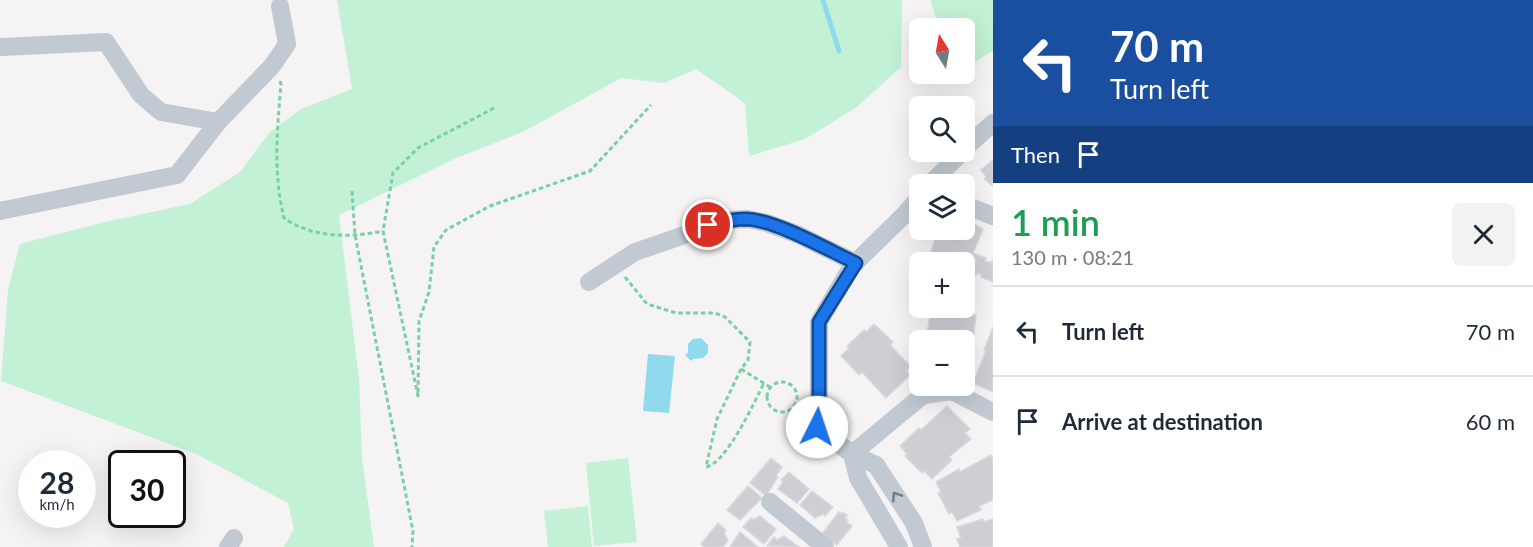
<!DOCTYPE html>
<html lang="en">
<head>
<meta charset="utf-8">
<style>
  body { margin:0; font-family:Lato,sans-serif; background:#f2f2f3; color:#1f2937; height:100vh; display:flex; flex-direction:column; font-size:22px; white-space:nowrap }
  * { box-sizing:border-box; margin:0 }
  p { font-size:20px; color:#747a83 }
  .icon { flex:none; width:33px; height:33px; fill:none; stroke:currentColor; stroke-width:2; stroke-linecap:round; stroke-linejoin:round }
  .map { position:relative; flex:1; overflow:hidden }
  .panel { display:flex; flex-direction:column; background:#fff; width:540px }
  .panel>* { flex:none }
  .top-card { background:#1a4fa0; color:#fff; overflow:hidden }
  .needle { width:39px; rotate:349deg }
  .buttons { position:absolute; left:909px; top:18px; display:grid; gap:12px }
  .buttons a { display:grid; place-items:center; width:66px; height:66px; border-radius:9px; background:#fff; box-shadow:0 6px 24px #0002; font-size:30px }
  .speed { position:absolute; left:18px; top:450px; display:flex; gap:12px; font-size:30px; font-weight:700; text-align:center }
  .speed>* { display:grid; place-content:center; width:78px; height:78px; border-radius:50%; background:#fff; box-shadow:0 6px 24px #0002; line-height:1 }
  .speed small { font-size:15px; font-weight:400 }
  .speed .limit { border:3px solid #111; border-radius:9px; background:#fff; color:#111 }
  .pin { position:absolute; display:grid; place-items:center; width:51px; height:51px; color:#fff; margin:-26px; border:3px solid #fff; border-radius:50%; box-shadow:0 2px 6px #0007 }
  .me { position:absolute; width:66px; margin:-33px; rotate:4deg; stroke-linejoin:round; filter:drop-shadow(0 0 4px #0008) }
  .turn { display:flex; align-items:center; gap:21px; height:126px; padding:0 18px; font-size:27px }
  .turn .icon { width:78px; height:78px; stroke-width:2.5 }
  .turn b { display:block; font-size:42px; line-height:51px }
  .then { display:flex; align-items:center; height:57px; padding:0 18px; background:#0003; gap:12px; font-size:22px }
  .round { display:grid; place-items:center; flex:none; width:63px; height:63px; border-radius:9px; background:#f2f2f3 }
  .overview { display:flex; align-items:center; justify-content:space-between; height:102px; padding:0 18px }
  h1 { font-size:36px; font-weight:600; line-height:45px; color:#1e9e55 }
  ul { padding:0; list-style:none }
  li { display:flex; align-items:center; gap:18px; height:90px; padding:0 18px; border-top:2px solid #e0e1e3 }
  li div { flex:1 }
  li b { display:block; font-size:22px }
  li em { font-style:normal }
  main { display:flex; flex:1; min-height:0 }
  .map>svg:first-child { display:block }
  .green { fill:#c3f1d5 }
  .water { fill:#90daee }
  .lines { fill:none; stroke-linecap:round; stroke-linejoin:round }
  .stream { stroke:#90daee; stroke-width:5 }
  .building { fill:#cdcfd5; stroke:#d7d9de; stroke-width:1.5 }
  .path { stroke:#7ad0a6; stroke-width:3; stroke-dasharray:4.5 3; stroke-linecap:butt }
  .minor { stroke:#c1cad2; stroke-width:18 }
  .oneway { stroke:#6e7983 }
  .route-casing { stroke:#114b97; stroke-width:15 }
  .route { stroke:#1a73e8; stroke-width:10 }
</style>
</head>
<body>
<main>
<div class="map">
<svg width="993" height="547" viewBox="0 0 993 547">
  <rect width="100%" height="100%" fill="#f5f3f3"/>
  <path class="green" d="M337 0H902L901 67 857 107 805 139 749 156 745 103 696 69 664 83 621 78 523 132 454 159 339 215 359 379 362 458 374 547H284L294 529 288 503 196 454 1 381 8 290 20 244 105 222 190 204 240 172 270 132 301 109 352 89Z
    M930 0H993V51L965 68 964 28H940Z
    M628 458 637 542 594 546 586 463Z
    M588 506 592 547H548L544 511Z"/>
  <path class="water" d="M701 338 708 345V353L703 358 693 359 691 361 685 355 688 353V344L693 339Z
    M648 354 675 356 669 413 643 411Z"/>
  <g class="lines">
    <path class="stream" d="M823 0 839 51"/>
  </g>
  <path class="building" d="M993 160V186L984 179 986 177 981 170Z
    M964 221 971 224 972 223 983 229 973 253 986 258 985 261 991 263 993 259V282L981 277 982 275 977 273 976 275 964 269V262H948L930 255 938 230H964Z
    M943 308 966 310 965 314 976 315 973 342 968 341 965 371 964 340H929L930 335H927L931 309 942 310Z
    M874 324 893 342 890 345 911 367 906 371 910 375 886 398 862 372 859 375 841 356 849 348 847 346 864 330 866 332Z
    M993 327V392L973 383 986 351 984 350Z
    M947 406 970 429 965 433 971 439 949 457 952 460 932 479 924 471 922 473 905 456 907 454 900 446 919 428 921 430Z
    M991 455 993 459V500L979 506 981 510 957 521 952 512 949 514 938 493 941 492 936 482 959 469 960 472Z
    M771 458 782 467 776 476 778 477 766 496 750 483Z
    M789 472 809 489 797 503 778 489 783 482 781 480Z
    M748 486 762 498 740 520 727 510Z
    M812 491 833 507 825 516 823 514 815 518 800 505Z
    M839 512 841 514 842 512 847 515 845 518 848 520 846 522 852 526 837 545 822 534Z
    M760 516 776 529 764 544 743 527 751 518 753 520Z
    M983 519 984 522 993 519V547H960L957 539 961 538 957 527Z
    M718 523 726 530 724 533 728 540 723 547H704L701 544Z
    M740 532 758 547H730Z
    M784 536 799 547 767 546 774 537 777 540Z"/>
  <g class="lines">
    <path class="path" d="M280 81 281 84C277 130 273 174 284 218 312 238 350 238 383 231
      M494 108 418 148 393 173 383 231 418 396 419 321 429 292 434 247 446 230 490 206 590 171 651 105
      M352 191 355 235 413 531 412 547
      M625 277 647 304 676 313H715L725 317 750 342 748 360 741 369 770 387
      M741 369 717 419 706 467C726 464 755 401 764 383
      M767 397a15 15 0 1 1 30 0a15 15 0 1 1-30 0Z"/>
    <path class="minor" d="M218 122 272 66 287 44 280 6
      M964 149 993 123
      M930 184 962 152
      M920 197 904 215 852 266 819 322V395L817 427 852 454 876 465 914 523 923 547
      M970 207 993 216
      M0 211 177 175 218 122 161 112 141 95 106 42 2 47
      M589 282 635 252 728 220 748 219 767 223 799 235 856 263
      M852 454 923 395 952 391 993 412
      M852 454 858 478 899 547
      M770 502 825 547
      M228 547 234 538"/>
  </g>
  <defs><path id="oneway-chevron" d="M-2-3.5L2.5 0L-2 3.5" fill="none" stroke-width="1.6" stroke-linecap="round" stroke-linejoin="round" transform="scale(1.5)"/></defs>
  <use class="oneway" href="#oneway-chevron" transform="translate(896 496) rotate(-123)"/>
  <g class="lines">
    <g class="route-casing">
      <path id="route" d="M708 225C721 222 732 219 746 219 776 220 828 250 856 263L819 322V395L817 427"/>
    </g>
    <use href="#route" class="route"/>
  </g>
</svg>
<div class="buttons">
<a><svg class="needle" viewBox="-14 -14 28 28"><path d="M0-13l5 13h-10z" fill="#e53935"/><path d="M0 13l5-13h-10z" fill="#747a83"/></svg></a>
<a><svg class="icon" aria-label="search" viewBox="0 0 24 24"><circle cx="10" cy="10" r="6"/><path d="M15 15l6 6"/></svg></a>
<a><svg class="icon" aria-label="layers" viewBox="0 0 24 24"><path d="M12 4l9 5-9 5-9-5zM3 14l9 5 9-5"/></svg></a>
<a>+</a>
<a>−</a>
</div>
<div class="speed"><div>28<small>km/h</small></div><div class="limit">30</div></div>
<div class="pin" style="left:708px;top:225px;background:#d93025"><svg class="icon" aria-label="arrive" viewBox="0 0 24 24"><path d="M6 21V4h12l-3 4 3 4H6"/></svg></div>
<svg class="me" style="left:817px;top:427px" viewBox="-20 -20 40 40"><circle r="19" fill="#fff"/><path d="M0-13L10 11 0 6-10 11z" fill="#1a73e8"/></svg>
</div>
<section class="panel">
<div class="top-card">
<div class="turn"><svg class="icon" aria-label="left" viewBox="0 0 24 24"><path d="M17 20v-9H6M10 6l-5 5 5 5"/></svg><div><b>70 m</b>Turn left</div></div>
<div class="then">Then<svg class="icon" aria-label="arrive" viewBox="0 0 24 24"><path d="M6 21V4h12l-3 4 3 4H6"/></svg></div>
</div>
<div class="overview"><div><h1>1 min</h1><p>130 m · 08:21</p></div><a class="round"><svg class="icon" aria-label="close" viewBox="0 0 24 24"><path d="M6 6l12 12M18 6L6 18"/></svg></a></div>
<ul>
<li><svg class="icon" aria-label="left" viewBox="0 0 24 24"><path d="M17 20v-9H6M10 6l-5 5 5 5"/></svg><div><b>Turn left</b></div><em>70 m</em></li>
<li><svg class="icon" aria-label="arrive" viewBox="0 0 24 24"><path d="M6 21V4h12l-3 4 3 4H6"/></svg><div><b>Arrive at destination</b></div><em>60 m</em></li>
</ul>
</section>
</main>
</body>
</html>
